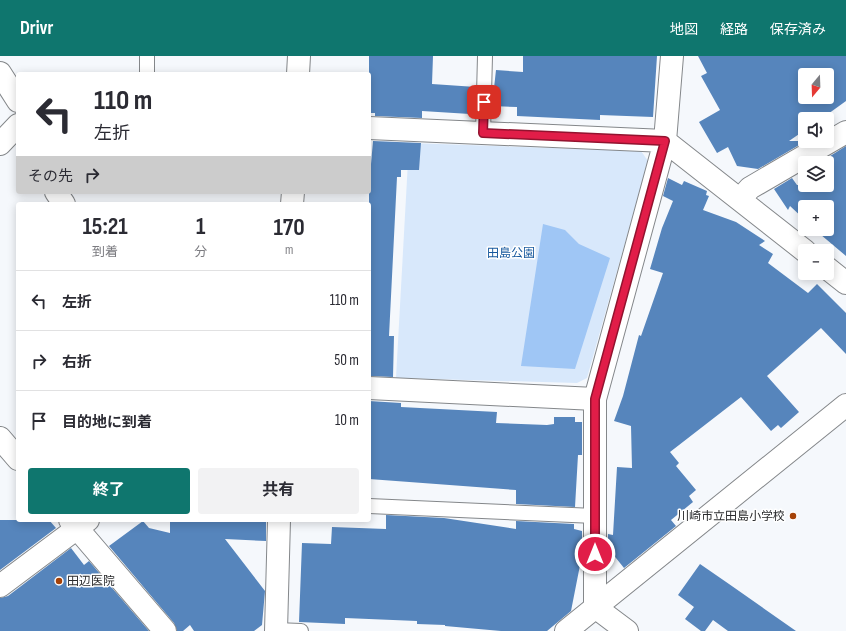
<!DOCTYPE html>
<html lang="ja">
<head>
<meta charset="utf-8">
<style>
  body { margin:0; font-family:"Sofia Sans Condensed","Noto Sans JP",sans-serif; background:#f2f2f3; color:#2b2b33; height:100vh; display:flex; flex-direction:column; font-size:15px; white-space:nowrap }
  * { box-sizing:border-box; margin:0 }
  p { font-size:13px; color:#7c7c81 }
  .icon { flex:none; width:22px; height:22px; fill:none; stroke:currentColor; stroke-width:2; stroke-linecap:round; stroke-linejoin:round }
  .map { position:relative; flex:1; overflow:hidden }
  .panel { position:absolute; left:16px; top:146px; width:355px; height:320px; display:flex; flex-direction:column; background:#fff; border-radius:4px; box-shadow:0 2px 10px #0003 }
  .panel>* { flex:none }
  .guide { position:absolute; left:16px; top:16px; width:355px; height:122px; border-radius:4px; box-shadow:0 2px 10px #0003; background:#fff; color:#2b2b33; overflow:hidden }
  .needle { width:26px; rotate:199deg }
  .controls { position:absolute; left:798px; top:12px; display:grid; gap:8px }
  .controls a { display:grid; place-items:center; width:36px; height:36px; border-radius:4px; background:#fff; box-shadow:0 2px 10px #0003; font-size:20px }
  .pin { position:absolute; display:grid; place-items:center; width:34px; height:34px; color:#fff; margin:-17px; border-radius:8px; box-shadow:0 2px 6px #0006 }
  .me { position:absolute; width:44px; margin:-22px; rotate:0deg; stroke-linejoin:round; filter:drop-shadow(0 0 3px #0008) }
  .turn { display:flex; align-items:center; gap:14px; height:84px; padding:0 12px; font-size:18px }
  .turn .icon { width:52px; height:52px; stroke-width:2.5 }
  .turn b { display:block; font-size:28px; line-height:34px }
  .then { display:flex; align-items:center; height:38px; padding:0 12px; background:#0003; gap:8px; font-size:15px }
  .eta { display:flex; justify-content:space-evenly; align-items:center; height:68px; text-align:center }
  .eta b { font-size:24px; font-weight:700; line-height:28px }
  .action { display:flex; gap:8px; margin-top:auto; padding:8px 12px }
  .action a { flex:1; height:46px; border-radius:4px; background:#0f766e; color:#fff; font-size:16px; font-weight:700; line-height:46px; text-align:center }
  .action a+a { background:#f2f2f3; color:#2b2b33 }
  ul { padding:0; list-style:none }
  li { display:flex; align-items:center; gap:12px; height:60px; padding:0 12px; border-top:1px solid #e1e1e2 }
  li div { flex:1 }
  li b { display:block; font-size:15px }
  li em { font-style:normal }
  header { display:flex; align-items:center; gap:24px; box-sizing:border-box; height:56px; padding:0 20px; background:#0f766e; color:#fff }
  header strong { font-size:19px }
  nav { display:flex; gap:22px; margin-inline-start:auto; font-size:14px }
  .map>svg:first-child { display:block }
  .green { fill:#d8e8fb }
  .forest { fill:#9fc6f5 }
  .building { fill:#5685bc; fill-rule:evenodd }
  .lines { fill:none; stroke-linecap:round; stroke-linejoin:round }
  .lane-casing { stroke:#84878a; stroke-width:16 }
  .street-casing { stroke:#84878a; stroke-width:24 }
  .lane { stroke:#fff; stroke-width:14 }
  .street { stroke:#fff; stroke-width:22 }
  .route-casing { stroke:#92132f; stroke-width:10 }
  .route { stroke:#e11d48; stroke-width:7 }
  .poi-dot { fill:#a54208; stroke:#fff; stroke-width:1.5 }
  .labels { text-anchor:middle; stroke-width:3; stroke-linejoin:round; paint-order:stroke }
  .park-label { font-size:12px; fill:#16589d; stroke:#fff }
  .poi-label { font-size:12px; fill:#2a2b2d; stroke:#fff; text-anchor:end }
</style>
</head>
<body>
<header>
<strong>Drivr</strong>
<nav><a>地図</a><a>経路</a><a>保存済み</a></nav>
</header>
<div class="map">
<svg width="846" height="575" viewBox="0 0 846 575">
  <rect width="100%" height="100%" fill="#f5f8fc"/>
  <path class="green" d="M409 87 641 95 648 105 587 322 577 327 396 322Z"/>
  <path class="forest" d="M543 168 565 174 579 188 610 202 575 313 521 310Z"/>
  <path class="building" d="M369 0H433L432 28 476 31 475 49H471L470 58 422 55V62L375 60V57H369Z
    M523 0H657L653 61 600 59V64L517 60V51L492 50 496 14 523 16Z
    M698 0H846V45L821 63H805V74L789 85H806L758 113 737 110 728 91 717 97 699 66 720 54 701 20 707 17ZM805 19H827V41H805Z
    M373 85 421 87 419 114H401V121H397L389 280H394L393 321 369 320V131Z
    M846 90V200L814 173H827V151H805V164L790 150 788 154 774 133 792 122 797 129H827V102Z
    M668 122 682 129 684 125 707 135 706 139 709 140 703 154 736 166 765 185 759 189 773 198 768 207 808 237 817 228 846 257V298L821 272 767 320 799 356 781 372 778 369 771 375 741 341 670 396 679 407 676 410 696 434 689 440 693 446 671 464 676 470 624 512 608 492V478L613 479 617 411 632 412 631 370 614 365 623 340 639 279 641 280 663 217 650 213 662 172 673 145 663 140Z
    M369 345 401 347V351L497 356 496 367 547 369 554 368V361H575V366H582V399H578L575 451 516 448V434L369 423Z
    M386 459 444 462 516 473V465L574 468V473L582 475V499L571 555 547 575H501L445 570V569L417 568V565L345 562V568L299 566 302 487 331 488 332 471 386 473Z
    M0 464H49L56 472 0 514Z
    M170 464H266V485L225 483 265 535 262 569 254 575H194L190 569 183 575H177L174 567 109 490 143 465 149 472 170 477Z
    M71 492 84 509 89 505 149 575H0V542L8 540Z
    M700 508 729 528 796 575H728L713 564 705 575H701L685 563 694 551 678 539Z"/>
  <g class="lines">
    <g class="lane-casing">
      <path id="lane" d="M147 18V0
        M483 77 485 0
        M369 450 595 460
        M276 574 301 575"/>
    </g>
    <g class="street-casing">
      <path id="street" d="M0 17 18 45
        M298 18 299 0
        M369 72 665 85 805 195
        M0 88 18 69
        M56 136 64 148
        M740 143 750 132 846 76
        M292 148 293 136
        M827 212 846 227
        M369 332 595 343
        M0 382 18 403
        M70 464 165 575
        M0 530 88 464
        M276 575 279 464
        M566 575 846 349
        M627 575 595 551V343L665 85 672 0"/>
    </g>
    <use href="#lane" class="lane"/>
    <use href="#street" class="street"/>
  </g>
  <g class="lines">
    <g class="route-casing">
      <path id="route" d="M484 46 483 77 665 85 595 343V498"/>
    </g>
    <use href="#route" class="route"/>
  </g>
  <g class="poi-dot">
    <circle cx="793" cy="460" r="4"/>
    <circle cx="59" cy="525" r="4"/>
  </g>
  <g class="labels">
    <g class="park-label">
      <text x="511" y="201">田島公園</text>
    </g>
    <g class="poi-label">
      <text x="785" y="464">川崎市立田島小学校</text>
      <text x="67" y="529" text-anchor="start">田辺医院</text>
    </g>
  </g>
</svg>
<div class="controls">
<a><svg class="needle" viewBox="-14 -14 28 28"><path d="M0-13l5 13h-10z" fill="#e53935"/><path d="M0 13l5-13h-10z" fill="#7c7c81"/></svg></a>
<a><svg class="icon" aria-label="sound" viewBox="0 0 24 24"><path d="M4 9h4l5-4v14l-5-4H4zM17 9q2 3 0 6"/></svg></a>
<a><svg class="icon" aria-label="layers" viewBox="0 0 24 24"><path d="M12 4l9 5-9 5-9-5zM3 14l9 5 9-5"/></svg></a>
<a>+</a>
<a>−</a>
</div>
<div class="pin" style="left:484px;top:46px;background:#d93025"><svg class="icon" aria-label="arrive" viewBox="0 0 24 24"><path d="M6 21V4h12l-3 4 3 4H6"/></svg></div>
<svg class="me" style="left:595px;top:498px" viewBox="-20 -20 40 40"><circle r="17" fill="#e11d48" stroke="#fff" stroke-width="3"/><path d="M0-11L8 9 0 5-8 9z" fill="#fff"/></svg>
<div class="guide">
<div class="turn"><svg class="icon" aria-label="left" viewBox="0 0 24 24"><path d="M17 20v-9H6M10 6l-5 5 5 5"/></svg><div><b>110 m</b>左折</div></div>
<div class="then">その先<svg class="icon" aria-label="right" viewBox="0 0 24 24"><path d="M7 20v-9h11M14 6l5 5-5 5"/></svg></div>
</div>
<section class="panel">
<div class="eta">
<div><b>15:21</b><p>到着</p></div>
<div><b>1</b><p>分</p></div>
<div><b>170</b><p>m</p></div>
</div>
<ul>
<li><svg class="icon" aria-label="left" viewBox="0 0 24 24"><path d="M17 20v-9H6M10 6l-5 5 5 5"/></svg><div><b>左折</b></div><em>110 m</em></li>
<li><svg class="icon" aria-label="right" viewBox="0 0 24 24"><path d="M7 20v-9h11M14 6l5 5-5 5"/></svg><div><b>右折</b></div><em>50 m</em></li>
<li><svg class="icon" aria-label="arrive" viewBox="0 0 24 24"><path d="M6 21V4h12l-3 4 3 4H6"/></svg><div><b>目的地に到着</b></div><em>10 m</em></li>
</ul>
<div class="action"><a>終了</a><a>共有</a></div>
</section>
</div>
</body>
</html>
